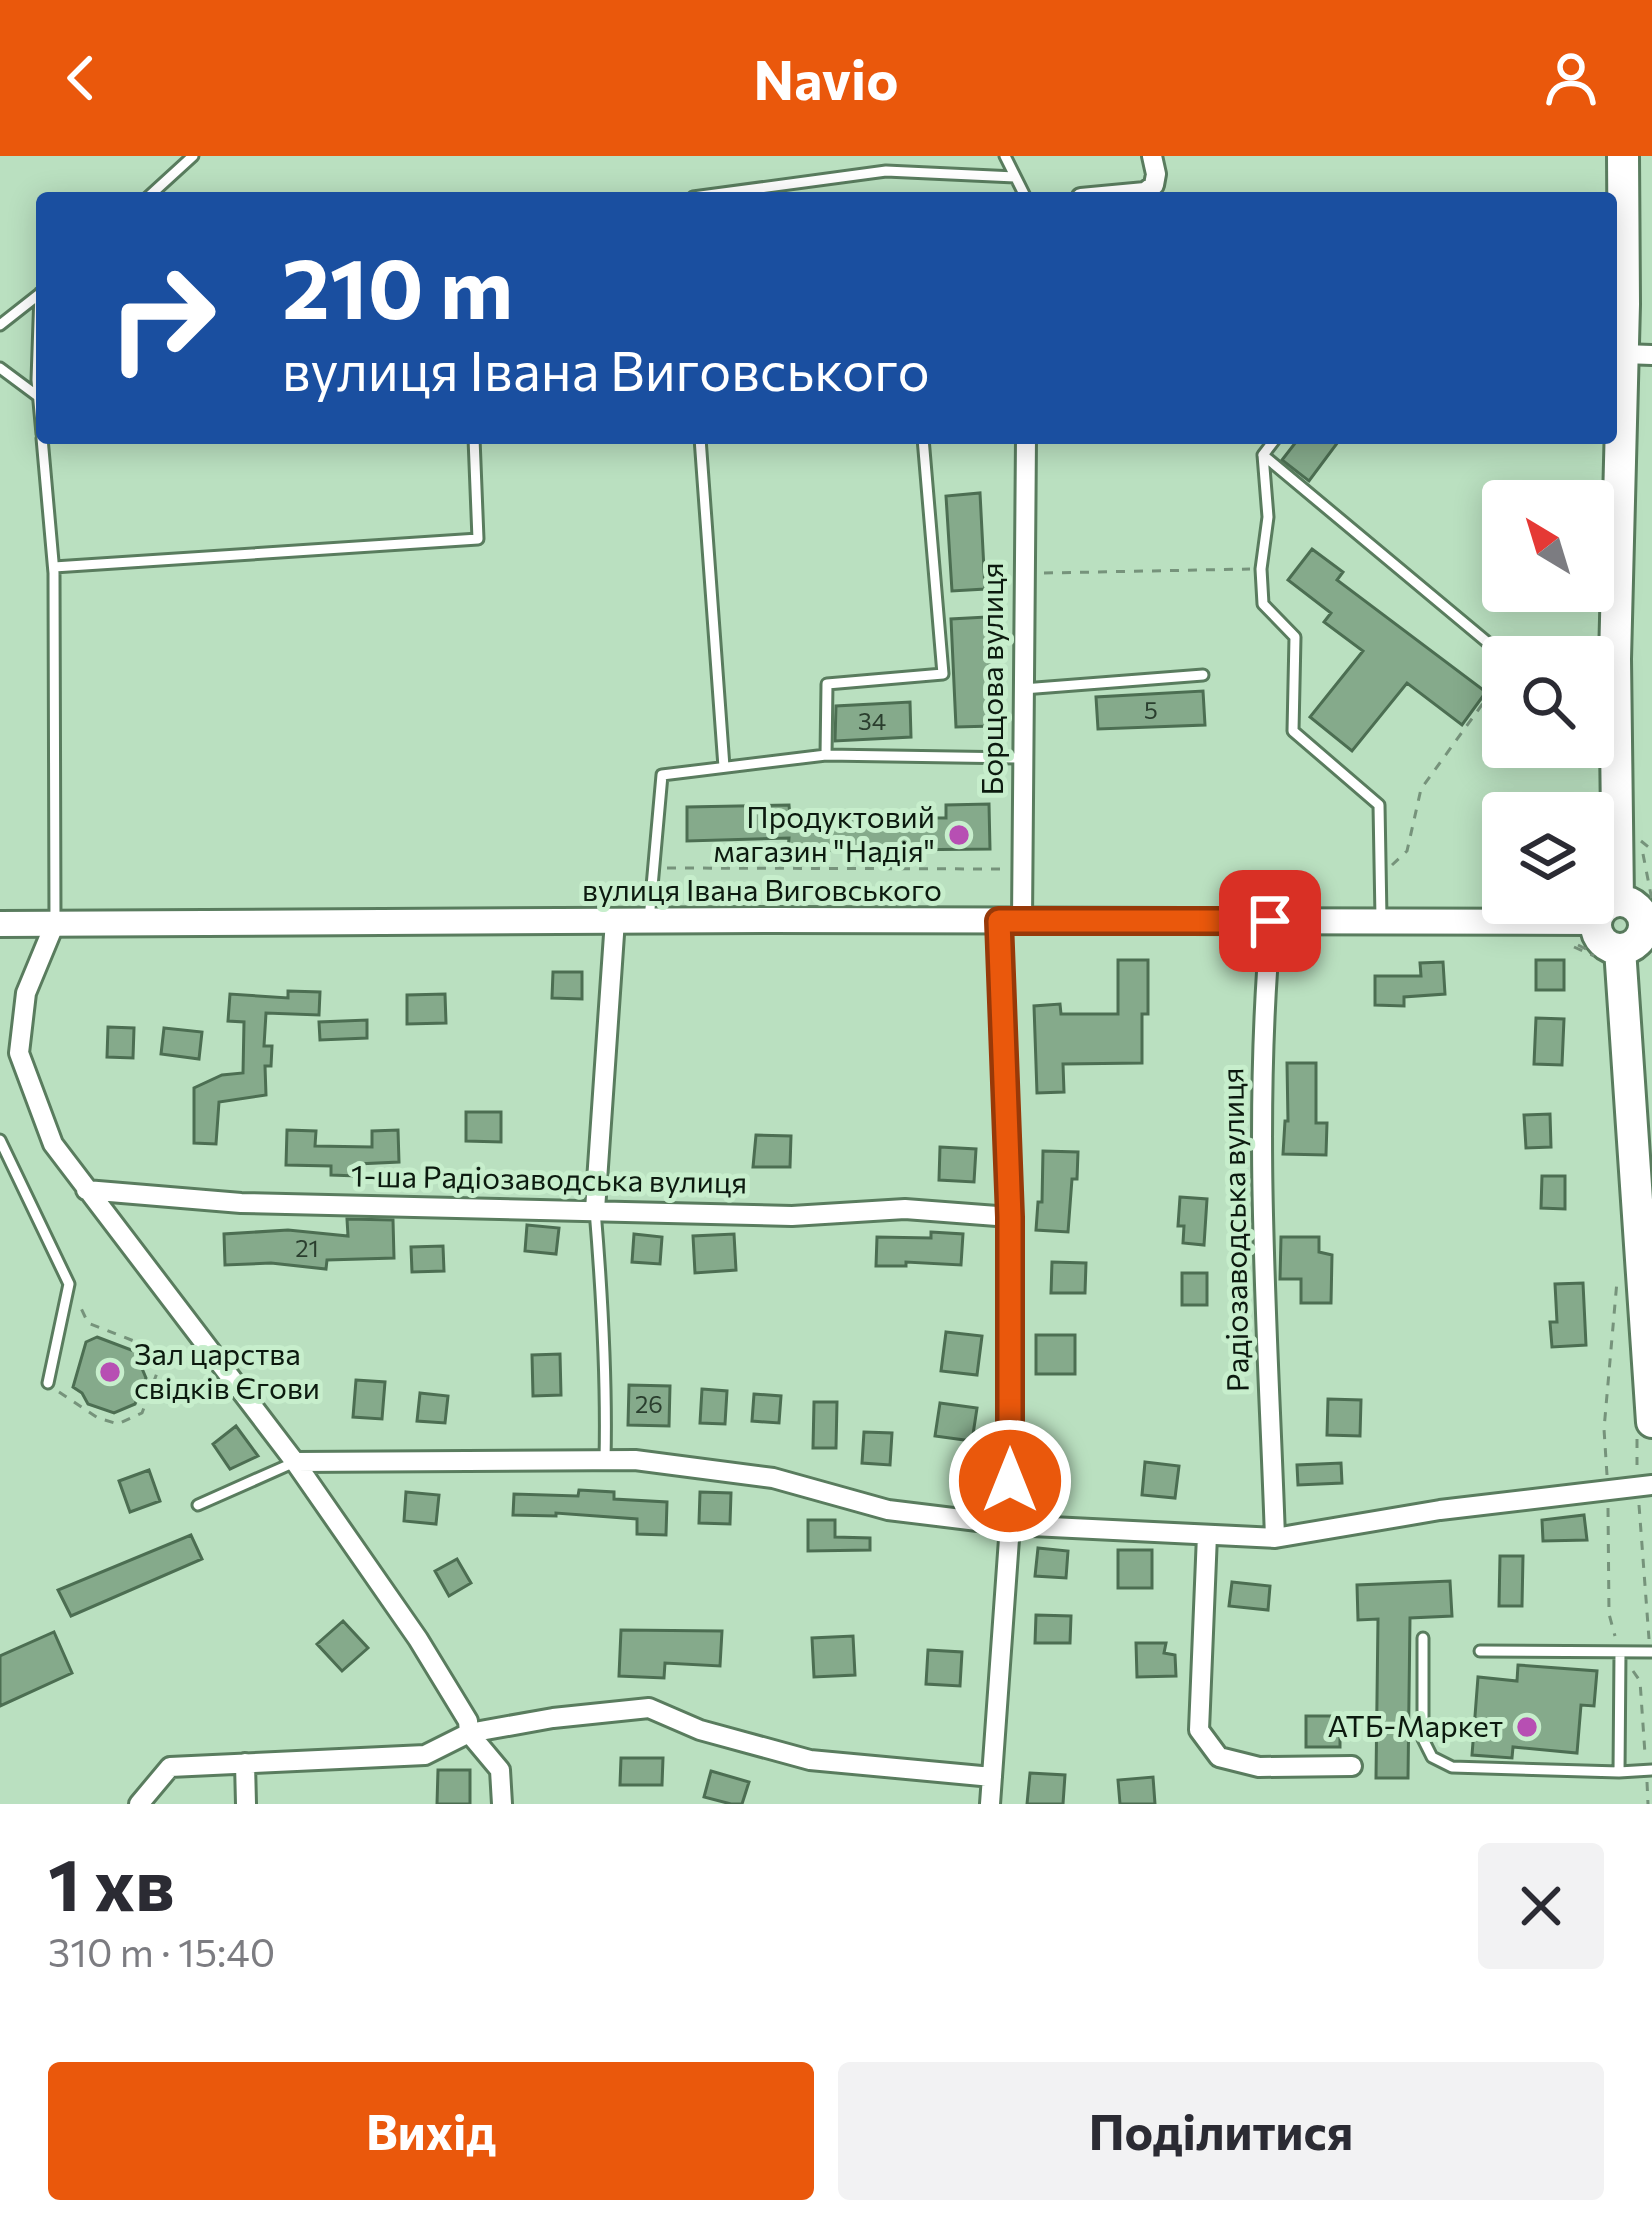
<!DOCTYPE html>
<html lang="uk">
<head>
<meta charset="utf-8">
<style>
  body { margin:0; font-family:Commissioner,sans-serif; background:#f2f2f3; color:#2b2b33; height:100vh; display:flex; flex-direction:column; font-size:45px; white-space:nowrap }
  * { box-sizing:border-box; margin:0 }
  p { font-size:39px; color:#7c7c81 }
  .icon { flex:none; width:66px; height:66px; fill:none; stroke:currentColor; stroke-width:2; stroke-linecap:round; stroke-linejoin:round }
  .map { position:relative; height:1648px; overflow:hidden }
  .sheet { display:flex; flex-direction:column; background:#fff; flex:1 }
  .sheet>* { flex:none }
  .top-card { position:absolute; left:36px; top:36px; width:1581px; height:252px; border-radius:12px; box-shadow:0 6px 30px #0003; background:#1a4fa0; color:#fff; overflow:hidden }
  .needle { width:78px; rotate:322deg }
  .tools { position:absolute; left:1482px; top:324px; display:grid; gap:24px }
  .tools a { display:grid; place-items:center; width:132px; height:132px; border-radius:12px; background:#fff; box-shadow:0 6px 30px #0003; font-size:60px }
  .pin { position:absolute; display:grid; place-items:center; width:102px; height:102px; color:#fff; margin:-51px; border-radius:24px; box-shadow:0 6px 18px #0006 }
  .me { position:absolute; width:132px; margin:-66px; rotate:0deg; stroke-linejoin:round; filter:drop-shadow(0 0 9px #0008) }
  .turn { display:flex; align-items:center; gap:42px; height:252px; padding:0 48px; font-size:54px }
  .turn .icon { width:156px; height:156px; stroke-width:2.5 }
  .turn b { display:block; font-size:84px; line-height:102px }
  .round { display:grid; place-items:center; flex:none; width:126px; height:126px; border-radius:12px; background:#f2f2f3 }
  .summary { display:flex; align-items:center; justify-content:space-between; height:204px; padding:0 48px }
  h1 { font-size:72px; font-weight:700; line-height:90px }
  .button { display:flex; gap:24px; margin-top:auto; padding:24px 48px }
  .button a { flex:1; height:138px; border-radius:12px; background:#ea580c; color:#fff; font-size:48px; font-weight:700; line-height:138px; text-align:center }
  .button a+a { background:#f2f2f3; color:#2b2b33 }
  header { display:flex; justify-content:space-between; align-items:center; height:156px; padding:0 48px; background:#ea580c; color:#fff; font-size:54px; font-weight:700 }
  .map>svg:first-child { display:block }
  .building { fill:#85aa8b; stroke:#4c6e52; stroke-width:3 }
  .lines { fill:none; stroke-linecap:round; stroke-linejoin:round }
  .service-casing { stroke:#597c5e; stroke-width:15 }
  .minor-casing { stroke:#597c5e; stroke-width:24 }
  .tertiary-casing { stroke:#597c5e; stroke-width:30 }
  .primary-casing { stroke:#597c5e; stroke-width:36 }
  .path { stroke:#76937b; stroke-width:3; stroke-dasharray:9 9; stroke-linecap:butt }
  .service { stroke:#fff; stroke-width:9 }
  .minor { stroke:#fff; stroke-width:18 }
  .tertiary { stroke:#fff; stroke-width:24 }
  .primary { stroke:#fff; stroke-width:30 }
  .route-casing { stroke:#983908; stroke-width:30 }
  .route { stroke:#ea580c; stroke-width:21 }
  .poi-dot { fill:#b74fb3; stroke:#c7eecc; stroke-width:4.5 }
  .labels { text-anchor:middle; stroke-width:10; stroke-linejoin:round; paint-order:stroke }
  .number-label { font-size:24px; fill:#2a3e2e }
  .street-label { font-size:30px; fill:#0c1a0f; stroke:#c7eecc }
  .poi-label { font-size:30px; fill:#0c1a0f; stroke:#c7eecc; text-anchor:end }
</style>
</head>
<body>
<header><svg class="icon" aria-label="back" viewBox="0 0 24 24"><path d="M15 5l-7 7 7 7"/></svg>Navio<svg class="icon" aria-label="person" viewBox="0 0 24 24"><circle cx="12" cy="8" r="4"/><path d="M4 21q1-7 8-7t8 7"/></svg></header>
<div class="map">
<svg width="1652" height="1648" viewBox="0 0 1652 1648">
  <rect width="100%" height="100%" fill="#bae0c0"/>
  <path class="building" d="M1299 282H1341L1309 325 1282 304Z
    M980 337 985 433 952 435 946 340Z
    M1312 393 1343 416 1337 424 1486 536 1462 569 1407 527 1352 595 1310 561 1363 495 1324 466 1331 457 1288 424Z
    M986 461 993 570 956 571 951 463Z
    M1203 535 1205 569 1098 573 1096 541Z
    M910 546 911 581 835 585 836 550Z
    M989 648 990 693 788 695 789 682 687 685V651L789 649 790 661 946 662V649Z
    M1118 804H1148V858H1142V907L1063 908 1064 936 1037 937 1034 850 1060 848 1061 858H1118Z
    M1536 804H1564V834H1536Z
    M1443 806 1445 838 1404 841V850L1375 849V820H1421L1420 807Z
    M553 816H582V843L552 842Z
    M288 835 320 836 319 859 266 857 264 890H272L271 910H265L266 939 219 946 216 988 194 987V932L222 919 243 917 244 866 228 865 230 838 288 842Z
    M445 838 446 867 407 868V839Z
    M1536 862 1564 863 1562 909 1534 908Z
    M367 864V882L320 884 319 866Z
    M108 871 134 872 133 902 107 901Z
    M164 872 202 876 199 903 161 898Z
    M1287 907H1316V967H1327L1326 999 1283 998 1285 965H1288Z
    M466 956H501V986L466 985Z
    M1550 958 1551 991 1526 992 1524 959Z
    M287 974 316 975 315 990 372 991V975L398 974 399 1006 357 1008V1020L331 1019V1010L286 1009Z
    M756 979 791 980 790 1011H753Z
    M940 991 976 993 974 1026 939 1024Z
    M1043 995 1078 996 1077 1023H1072L1068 1076 1036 1074 1038 1046H1042Z
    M1542 1020H1565V1053L1541 1052Z
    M1180 1041 1207 1043 1204 1089 1183 1087 1184 1070H1178Z
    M347 1063 393 1064 394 1102 327 1104 326 1113 271 1107 225 1109 224 1078 288 1074 348 1080Z
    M527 1069 559 1072 556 1098 525 1095Z
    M931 1076 963 1078 961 1109 906 1106V1110H876L877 1081 931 1082Z
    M634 1078 662 1081 660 1108 632 1106Z
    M734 1078 736 1114 695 1117 693 1080Z
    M1281 1081H1319V1096L1332 1099 1331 1147H1301V1123H1280Z
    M443 1090 444 1115 412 1116 411 1091Z
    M1052 1106 1086 1107 1085 1137H1051Z
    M1182 1117H1207V1149H1182Z
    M1583 1127 1586 1189 1552 1191 1550 1166H1557L1555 1128Z
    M946 1176 982 1180 977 1219 941 1215Z
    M1036 1179H1075V1218H1036Z
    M97 1181 142 1198 141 1210 146 1222 135 1248 114 1257 88 1248 82 1237 73 1231 86 1186Z
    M560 1198 561 1239 533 1240 532 1199Z
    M356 1224 385 1226 382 1263 353 1261Z
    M629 1229 670 1230 669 1270 628 1269Z
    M702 1233 727 1235 725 1268 700 1267Z
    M420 1237 448 1240 445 1267 417 1265Z
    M754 1238 781 1240 779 1267 752 1265Z
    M1328 1243 1361 1244 1360 1280 1327 1279Z
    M814 1246H837L836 1292H813Z
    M940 1247 977 1252 972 1285 935 1280Z
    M236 1270 258 1300 230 1313 213 1288Z
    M864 1276 892 1277 890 1309 862 1307Z
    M1145 1306 1179 1310 1175 1342 1142 1339Z
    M1341 1307 1342 1327 1298 1329 1297 1309Z
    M149 1314 160 1345 130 1356 119 1325Z
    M579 1334 614 1336V1343L667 1346 666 1379 637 1378V1363L556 1357V1360L513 1359 514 1338 578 1340Z
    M406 1336 439 1339 436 1368 404 1365Z
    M700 1336 731 1337 730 1368 699 1367Z
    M1584 1359 1587 1384 1543 1385 1542 1364Z
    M808 1364H835V1381L870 1382V1394L808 1395Z
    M191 1379 202 1403 71 1460 58 1434Z
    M1038 1392 1068 1395 1066 1422 1035 1420Z
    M1118 1394H1152V1432H1118Z
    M1500 1400H1523L1522 1450H1499Z
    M457 1403 471 1427 449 1440 435 1415Z
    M1450 1425 1452 1460 1410 1462 1408 1622H1376L1378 1463 1358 1464 1357 1429Z
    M1232 1426 1270 1430 1268 1454 1229 1450Z
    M1036 1459 1071 1460 1070 1487H1035Z
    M343 1465 368 1492 342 1515 317 1488Z
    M621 1474 722 1475 720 1510 665 1507 664 1522 619 1520Z
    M54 1476 72 1517 0 1550V1500Z
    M853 1480 855 1519 814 1521 812 1482Z
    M1136 1487H1166L1164 1497 1175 1499 1176 1520 1137 1521Z
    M928 1494 962 1496 960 1530 926 1528Z
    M1518 1509 1597 1515 1594 1550 1581 1549 1577 1597 1513 1591 1512 1602 1472 1599 1478 1521 1517 1525Z
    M1306 1560H1340V1591H1306Z
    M621 1602H663L662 1629H620Z
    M438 1614H470V1648H437Z
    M711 1615 749 1626 742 1648H731L704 1641Z
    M1030 1617 1065 1619 1063 1648H1027Z
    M1153 1621 1155 1648H1120L1118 1624Z"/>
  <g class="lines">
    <g class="service-casing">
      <path id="service" d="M1005 0 1026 42
        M693 41 886 15 1015 21
        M147 42 193 0
        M40 137 37 224 42 278
        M0 169 42 136
        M0 212 39 241
        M42 282 54 417 55 767
        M700 282 724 611
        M1276 282 1263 299 1499 496 1571 501
        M1263 299 1268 361 1261 413 1263 448 1295 481 1293 575 1379 649 1381 762
        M54 411 478 383 474 282
        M1023 533 1203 519
        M826 599 1023 602
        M649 764 662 619 826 599 827 528 943 518 923 282
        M0 984 69 1128 48 1227
        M595 1054C602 1138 607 1221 605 1304
        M198 1349 295 1306
        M1423 1482V1583L1432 1601 1452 1611 1619 1616 1652 1614
        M1480 1495 1652 1496
        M1619 1616 1620 1496"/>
    </g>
    <g class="minor-casing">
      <path id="minor" d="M1081 42 1145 36 1154 29 1156 18 1152 0
        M1623 198 1652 199
        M1022 765 1026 282
        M1271 765C1252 970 1268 1177 1275 1382
        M1644 766H1652
        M55 767 26 837 19 897 53 988 295 1306 418 1483 468 1565 469 1577 500 1614 502 1648
        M86 1034 241 1047 792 1060 905 1053 1010 1061
        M595 1054 615 764
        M295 1306 635 1304 773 1322 888 1354 1010 1369 1275 1382 1440 1354 1652 1329
        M1207 1379 1199 1574 1219 1601 1259 1611 1352 1610
        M245 1607 246 1648
        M139 1648 170 1611 425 1599 469 1577 553 1562 649 1552 700 1574 810 1604 992 1621
        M990 1648 1010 1369V1061L999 765"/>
    </g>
    <g class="tertiary-casing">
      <path id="tertiary" d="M0 768 770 764 1595 766"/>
    </g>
    <g class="primary-casing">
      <path id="primary" d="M1618 745 1615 503 1624 148 1623 0
        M1596 769a24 24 0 1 1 48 0a24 24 0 1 1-48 0Z
        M1620 793 1652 1266"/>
    </g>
    <path class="path" d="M1044 417 1250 413
      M1641 685 1652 694
      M1643 698 1652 744
      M1392 709 1407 695 1421 633 1489 539 1496 509
      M667 712 1006 713
      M1578 789 1596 798
      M1574 791 1594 800
      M59 1236 98 1262 118 1268 142 1257 157 1217 144 1189 88 1167 80 1150
      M1637 1283V1309
      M1607 1319 1604 1273 1617 1125
      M1639 1349 1649 1483
      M1608 1352 1609 1458 1615 1480
      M1633 1515 1640 1525 1645 1598
      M1647 1626 1648 1648"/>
    <use href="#service" class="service"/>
    <use href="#minor" class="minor"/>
    <use href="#tertiary" class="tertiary"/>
    <use href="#primary" class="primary"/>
  </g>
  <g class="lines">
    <g class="route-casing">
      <path id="route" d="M1010 1325V1061L999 765H1270"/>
    </g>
    <use href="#route" class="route"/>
  </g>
  <g class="poi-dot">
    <circle cx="959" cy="679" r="12"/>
    <circle cx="110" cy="1216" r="12"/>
    <circle cx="1527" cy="1571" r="12"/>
  </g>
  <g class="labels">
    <g class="number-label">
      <text x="1151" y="563">5</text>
      <text x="872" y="574">34</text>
      <text x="307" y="1101">21</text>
      <text x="649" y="1257">26</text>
    </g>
    <g class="street-label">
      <text transform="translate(993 523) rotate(-90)" y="10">Борщова вулиця</text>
      <text x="762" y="745">вулиця Івана Виговського</text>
      <text transform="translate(549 1024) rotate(1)" y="10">1-ша Радіозаводська вулиця</text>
      <text transform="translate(1236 1074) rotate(-91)" y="10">Радіозаводська вулиця</text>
    </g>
    <g class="poi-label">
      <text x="935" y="672">Продуктовий<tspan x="935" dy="34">магазин "Надія"</tspan></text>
      <text x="134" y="1209" text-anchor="start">Зал царства<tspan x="134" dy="34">свідків Єгови</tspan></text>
      <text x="1503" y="1581">АТБ-Маркет</text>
    </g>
  </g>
</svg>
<div class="tools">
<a><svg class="needle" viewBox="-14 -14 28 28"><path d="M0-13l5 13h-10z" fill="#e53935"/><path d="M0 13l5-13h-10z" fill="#7c7c81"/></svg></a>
<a><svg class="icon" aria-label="search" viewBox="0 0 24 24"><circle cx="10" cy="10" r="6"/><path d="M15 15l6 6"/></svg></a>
<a><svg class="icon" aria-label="layers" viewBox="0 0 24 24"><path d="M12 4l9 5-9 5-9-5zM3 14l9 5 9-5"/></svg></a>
</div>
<div class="pin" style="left:1270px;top:765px;background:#d93025"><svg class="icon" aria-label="arrive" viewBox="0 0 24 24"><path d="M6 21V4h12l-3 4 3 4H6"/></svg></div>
<svg class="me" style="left:1010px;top:1325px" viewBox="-20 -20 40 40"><circle r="17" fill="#ea580c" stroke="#fff" stroke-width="3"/><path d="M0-11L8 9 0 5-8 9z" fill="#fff"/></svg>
<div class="top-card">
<div class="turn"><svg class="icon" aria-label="right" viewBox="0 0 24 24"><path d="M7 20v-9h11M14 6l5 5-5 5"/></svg><div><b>210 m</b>вулиця Івана Виговського</div></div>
</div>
</div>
<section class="sheet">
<div class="summary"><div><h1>1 хв</h1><p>310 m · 15:40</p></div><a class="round"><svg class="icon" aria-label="close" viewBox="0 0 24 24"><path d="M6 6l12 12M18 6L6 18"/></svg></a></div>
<div class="button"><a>Вихід</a><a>Поділитися</a></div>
</section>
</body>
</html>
